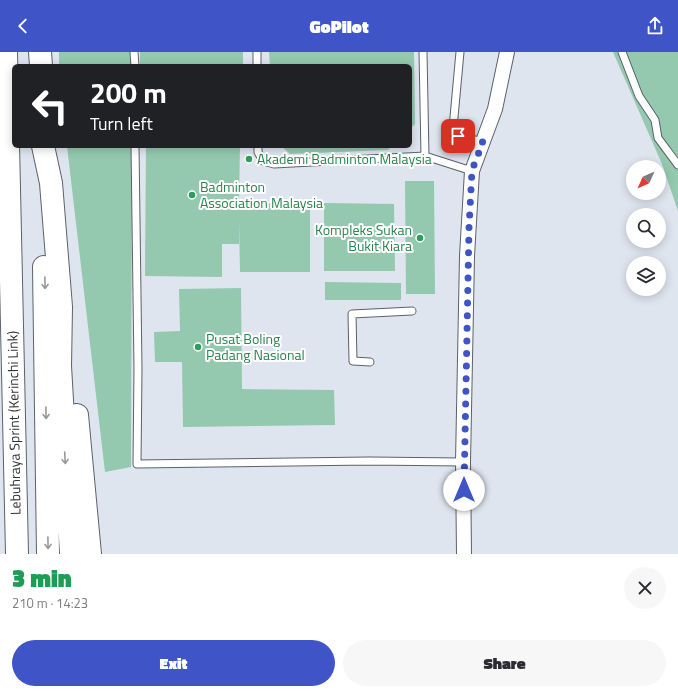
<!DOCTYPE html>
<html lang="en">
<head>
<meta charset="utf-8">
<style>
  body { margin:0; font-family:"Titillium Web",sans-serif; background:#f7f7f7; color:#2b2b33; height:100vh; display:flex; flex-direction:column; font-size:15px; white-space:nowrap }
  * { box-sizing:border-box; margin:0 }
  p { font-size:13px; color:#7c7c81 }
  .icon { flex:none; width:22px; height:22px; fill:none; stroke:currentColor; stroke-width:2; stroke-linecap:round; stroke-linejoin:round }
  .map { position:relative; height:502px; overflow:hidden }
  .details { display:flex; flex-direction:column; background:#fff; flex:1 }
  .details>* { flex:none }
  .guide { position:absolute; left:12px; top:12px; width:400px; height:84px; border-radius:6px; box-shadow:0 2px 10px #0003; background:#202124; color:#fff; overflow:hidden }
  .needle { width:26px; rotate:225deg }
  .controls { position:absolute; left:626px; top:108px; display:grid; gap:8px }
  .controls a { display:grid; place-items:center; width:40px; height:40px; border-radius:50%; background:#fff; box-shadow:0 2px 10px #0003; font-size:20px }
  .pin { position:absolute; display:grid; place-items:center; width:34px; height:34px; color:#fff; margin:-17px; border-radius:8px; box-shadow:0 2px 6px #0006 }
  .me { position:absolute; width:44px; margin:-22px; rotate:0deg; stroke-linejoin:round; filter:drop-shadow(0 0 3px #0008) }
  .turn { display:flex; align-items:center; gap:14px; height:84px; padding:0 12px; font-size:18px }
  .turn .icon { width:52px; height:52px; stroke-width:2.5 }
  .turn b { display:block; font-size:28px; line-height:34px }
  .round { display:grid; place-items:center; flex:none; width:42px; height:42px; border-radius:21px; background:#f7f7f7 }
  .head { display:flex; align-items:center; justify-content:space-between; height:68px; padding:0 12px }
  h1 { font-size:24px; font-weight:800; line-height:30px; color:#1e9e55 }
  .button { display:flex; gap:8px; margin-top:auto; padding:8px 12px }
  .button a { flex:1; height:46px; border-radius:24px; background:#3e54c7; color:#fff; font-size:16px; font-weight:800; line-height:46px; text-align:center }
  .button a+a { background:#f7f7f7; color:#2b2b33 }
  header { display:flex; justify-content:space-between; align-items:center; height:52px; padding:0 12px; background:#3e54c7; color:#fff; font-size:18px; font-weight:800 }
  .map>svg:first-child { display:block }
  .green { fill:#94c9af }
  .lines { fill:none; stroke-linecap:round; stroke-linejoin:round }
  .lane-casing { stroke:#5c616a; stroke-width:9 }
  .street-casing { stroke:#5c616a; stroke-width:16 }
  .highway-casing { stroke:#5c616a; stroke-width:24 }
  .lane { stroke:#fff; stroke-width:7 }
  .street { stroke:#fff; stroke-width:14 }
  .highway { stroke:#fff; stroke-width:22 }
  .oneway { stroke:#98989a }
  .route { stroke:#3e54c7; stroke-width:7; stroke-dasharray:0 12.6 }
  .leisure-dot { fill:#2e9e5b; stroke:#fff; stroke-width:1.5 }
  .labels { text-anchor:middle; stroke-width:4; stroke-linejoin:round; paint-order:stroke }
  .leisure-label { font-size:14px; fill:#27864d; stroke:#fff; text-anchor:start }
  .street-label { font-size:14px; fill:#303236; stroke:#fff }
</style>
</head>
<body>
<header><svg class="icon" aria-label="back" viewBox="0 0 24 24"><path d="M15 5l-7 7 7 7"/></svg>GoPilot<svg class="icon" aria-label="share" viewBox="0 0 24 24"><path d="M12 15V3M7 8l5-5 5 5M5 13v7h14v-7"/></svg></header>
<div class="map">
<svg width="678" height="502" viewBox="0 0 678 502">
  <rect width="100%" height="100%" fill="#dee5ef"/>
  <path class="green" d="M59 0H132V14H59Z
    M140 0H243V14H201L200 12H176V14H140Z
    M269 0H414L415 72 410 77V14H270Z
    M613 0H678V159L662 112Z
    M67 94H132L131 415 105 420Z
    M146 94H240L239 151 310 152V220H240L239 169V192H222V225L145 224Z
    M281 94H392L388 98 290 102Z
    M405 129H434L435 242H406Z
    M324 151 394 152 395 219H324Z
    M325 230 401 231V248H325Z
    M241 236 242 337 334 338 335 373 183 375 182 310H155L154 280 180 279 179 237Z"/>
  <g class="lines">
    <g class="lane-casing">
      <path id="lane" d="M134 0 135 14
        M257 0V14
        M460 0 453 76 458 84 483 90
        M622 0 639 44 655 68 658 86 678 113
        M135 94 138 317 137 412 369 409 463 410
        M258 94V100L263 109 274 112 425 104 423 0
        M425 104 472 119
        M370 310 353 309 352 262 412 259"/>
    </g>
    <g class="street-casing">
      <path id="street" d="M464 502 463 410 467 204 472 119 495 57 507 0"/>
    </g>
    <g class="highway-casing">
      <path id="highway" d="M6 0 17 502
        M40 0 41 14
        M43 94 51 131 61 255 60 314 71 502
        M44 215 48 502
        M77 363 90 502"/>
    </g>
    <use href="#lane" class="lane"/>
    <use href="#street" class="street"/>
    <use href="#highway" class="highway"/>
  </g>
  <defs><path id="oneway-shaft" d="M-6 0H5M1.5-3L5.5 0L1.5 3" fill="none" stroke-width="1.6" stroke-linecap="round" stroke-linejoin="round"/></defs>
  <g class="oneway">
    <use href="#oneway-shaft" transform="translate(45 231) rotate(89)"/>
    <use href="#oneway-shaft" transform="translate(46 361) rotate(89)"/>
    <use href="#oneway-shaft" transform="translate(65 406) rotate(87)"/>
    <use href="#oneway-shaft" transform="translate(48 491) rotate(89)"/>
  </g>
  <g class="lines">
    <path class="route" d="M458 84 483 90 472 118 469 176 464 438"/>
  </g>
  <g class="leisure-dot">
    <circle cx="249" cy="107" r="4"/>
    <circle cx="192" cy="143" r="4"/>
    <circle cx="420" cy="186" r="4"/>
    <circle cx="198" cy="295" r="4"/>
  </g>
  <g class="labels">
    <g class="leisure-label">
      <text x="257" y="112">Akademi Badminton Malaysia</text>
      <text x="200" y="140">Badminton<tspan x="200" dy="16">Association Malaysia</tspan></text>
      <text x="412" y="183" text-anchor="end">Kompleks Sukan<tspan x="412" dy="16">Bukit Kiara</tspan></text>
      <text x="206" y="292">Pusat Boling<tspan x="206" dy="16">Padang Nasional</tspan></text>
    </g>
    <g class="street-label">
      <text transform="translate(14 371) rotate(-91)" y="5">Lebuhraya Sprint (Kerinchi Link)</text>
    </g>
  </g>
</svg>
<div class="controls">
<a><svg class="needle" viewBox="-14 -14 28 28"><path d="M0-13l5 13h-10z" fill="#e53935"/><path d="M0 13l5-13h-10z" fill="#7c7c81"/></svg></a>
<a><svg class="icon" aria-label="search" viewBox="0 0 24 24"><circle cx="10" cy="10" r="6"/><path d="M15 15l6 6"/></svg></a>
<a><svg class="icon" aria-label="layers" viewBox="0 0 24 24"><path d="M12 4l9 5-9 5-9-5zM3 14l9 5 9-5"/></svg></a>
</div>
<div class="pin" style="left:458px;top:84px;background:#d93025"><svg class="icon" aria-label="arrive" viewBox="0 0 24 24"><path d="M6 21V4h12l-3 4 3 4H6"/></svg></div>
<svg class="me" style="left:464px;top:438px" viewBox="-20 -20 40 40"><circle r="19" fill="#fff"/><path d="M0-13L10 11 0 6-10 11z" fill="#3e54c7"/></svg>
<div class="guide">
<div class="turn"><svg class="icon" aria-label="left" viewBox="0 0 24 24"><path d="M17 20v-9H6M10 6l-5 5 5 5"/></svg><div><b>200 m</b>Turn left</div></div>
</div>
</div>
<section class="details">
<div class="head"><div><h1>3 min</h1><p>210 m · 14:23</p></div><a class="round"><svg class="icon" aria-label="close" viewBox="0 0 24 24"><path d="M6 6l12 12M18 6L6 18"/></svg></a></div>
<div class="button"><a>Exit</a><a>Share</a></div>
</section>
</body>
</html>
